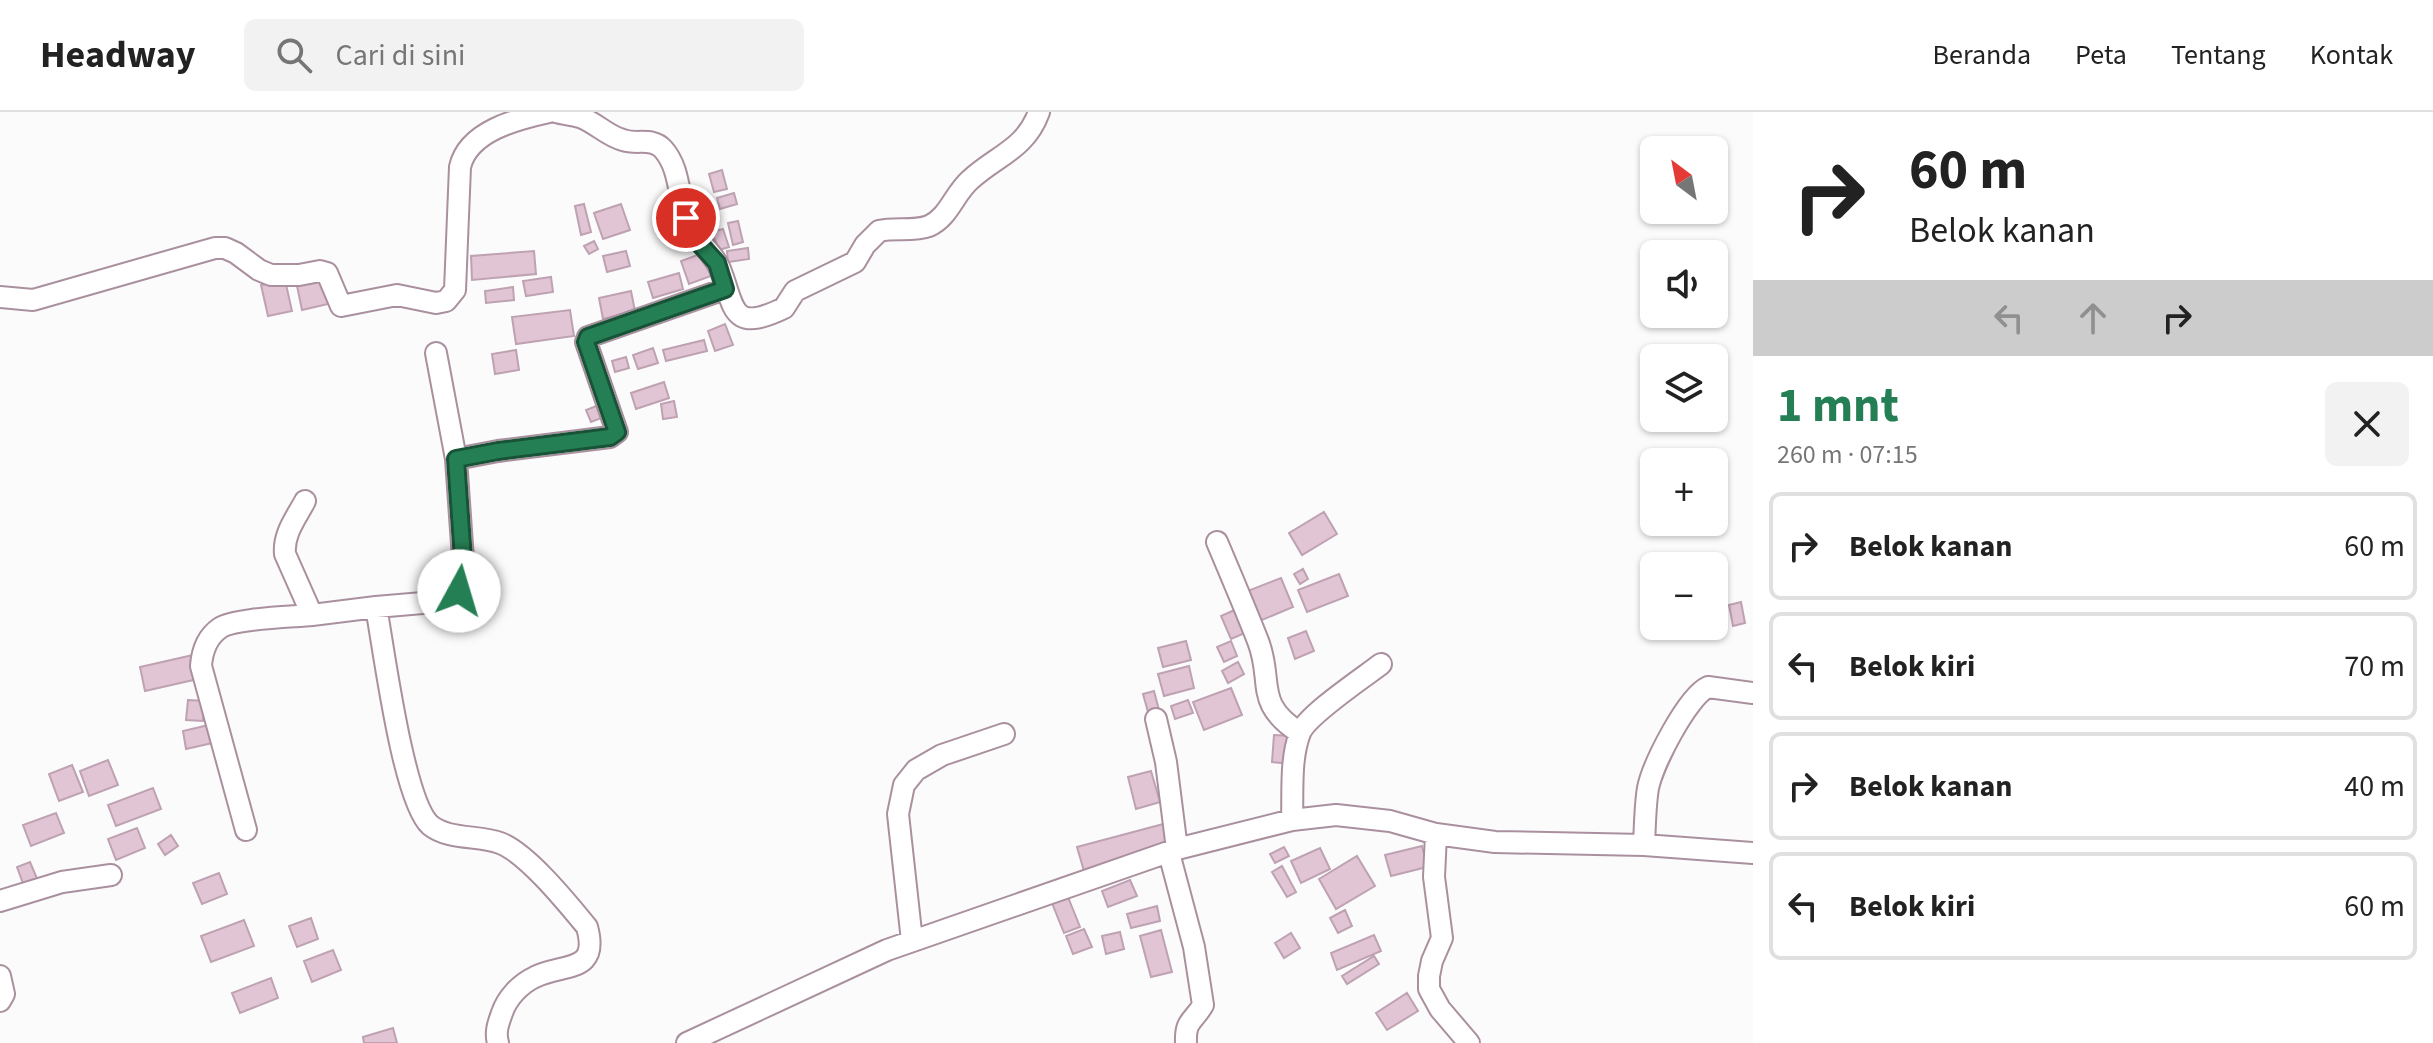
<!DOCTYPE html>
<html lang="id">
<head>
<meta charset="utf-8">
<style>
  body { margin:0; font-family:"Source Sans 3",sans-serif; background:#f2f2f2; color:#222; height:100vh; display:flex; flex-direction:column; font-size:30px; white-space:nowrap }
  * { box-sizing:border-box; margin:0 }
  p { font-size:26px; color:#767676 }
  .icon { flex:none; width:44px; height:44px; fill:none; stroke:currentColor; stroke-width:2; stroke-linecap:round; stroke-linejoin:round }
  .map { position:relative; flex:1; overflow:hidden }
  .side { display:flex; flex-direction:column; background:#fff; width:680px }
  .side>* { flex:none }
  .hud { background:#fff; color:#222; overflow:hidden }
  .needle { width:52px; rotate:328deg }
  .buttons { position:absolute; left:1640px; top:24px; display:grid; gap:16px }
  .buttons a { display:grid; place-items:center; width:88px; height:88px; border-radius:12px; background:#fff; box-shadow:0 2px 6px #0004; font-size:40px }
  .pin { position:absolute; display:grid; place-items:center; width:68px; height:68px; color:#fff; margin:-34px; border:4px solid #fff; border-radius:50%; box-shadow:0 2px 8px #0007 }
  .me { position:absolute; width:88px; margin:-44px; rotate:6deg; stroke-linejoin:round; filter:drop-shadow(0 0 6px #0008) }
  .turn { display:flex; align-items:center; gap:28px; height:168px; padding:0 24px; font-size:36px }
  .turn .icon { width:104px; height:104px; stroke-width:2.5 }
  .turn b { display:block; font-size:56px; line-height:68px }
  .lanes { display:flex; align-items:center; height:76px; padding:0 24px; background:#0003; justify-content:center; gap:40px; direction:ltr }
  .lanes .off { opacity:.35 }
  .round { display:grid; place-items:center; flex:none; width:84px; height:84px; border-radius:12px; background:#f2f2f2 }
  .headline { display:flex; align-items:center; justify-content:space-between; height:136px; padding:0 24px }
  h1 { font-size:48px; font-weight:700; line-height:60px; color:#257f54 }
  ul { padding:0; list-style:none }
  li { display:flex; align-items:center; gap:24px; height:108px; margin:0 16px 12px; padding:0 8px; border:4px solid #e0e0e0; border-radius:12px }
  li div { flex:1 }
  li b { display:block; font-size:30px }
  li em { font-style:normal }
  header { display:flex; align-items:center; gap:48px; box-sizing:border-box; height:112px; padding:0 40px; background:#fff; border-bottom:2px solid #e0e0e0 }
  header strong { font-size:38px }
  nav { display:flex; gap:44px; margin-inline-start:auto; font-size:28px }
  .search { width:560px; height:72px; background:#f2f2f2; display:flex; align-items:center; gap:20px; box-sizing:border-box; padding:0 28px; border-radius:12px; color:#767676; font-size:30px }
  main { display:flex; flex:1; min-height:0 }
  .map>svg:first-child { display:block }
  .building { fill:#e2c5d5; stroke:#bea2b2; stroke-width:2 }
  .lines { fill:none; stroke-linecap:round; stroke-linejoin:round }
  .minor-casing { stroke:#aa909f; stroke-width:24 }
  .minor { stroke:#fff; stroke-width:20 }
  .route-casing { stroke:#185337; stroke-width:20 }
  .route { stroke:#257f54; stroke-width:14 }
</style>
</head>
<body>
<header>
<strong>Headway</strong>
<div class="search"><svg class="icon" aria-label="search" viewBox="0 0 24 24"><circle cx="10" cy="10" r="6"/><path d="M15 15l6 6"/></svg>Cari di sini</div>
<nav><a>Beranda</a><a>Peta</a><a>Tentang</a><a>Kontak</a></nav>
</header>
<main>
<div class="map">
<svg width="1753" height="931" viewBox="0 0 1753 931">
  <rect width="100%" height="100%" fill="#fbfbfb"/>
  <path class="building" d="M722 58 727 77 714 80 709 62Z
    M734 81 737 92 720 97 717 86Z
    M704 82 706 90 694 93 692 84Z
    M584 92 591 120 581 123 575 94Z
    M621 92 630 118 603 127 594 101Z
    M708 96 712 113 699 117 694 99Z
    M738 109 743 130 733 133 728 111Z
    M723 117 729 135 719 138 712 120Z
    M594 129 598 137 589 142 584 134Z
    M748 136 749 147 728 150 727 139Z
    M534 139 536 162 472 168 471 144Z
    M626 139 630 154 607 160 603 144Z
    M703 141 711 164 689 172 681 149Z
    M679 161 683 177 653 186 648 170Z
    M322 164 328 192 302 198 296 169Z
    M551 165 553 180 526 184 523 169Z
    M285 168 292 199 268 204 261 173Z
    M513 175 514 188 486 191 485 179Z
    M631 179 635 199 603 207 599 186Z
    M570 198 574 224 516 232 512 205Z
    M725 212 733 233 715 239 708 219Z
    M704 228 707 239 666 249 663 238Z
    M653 236 658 251 638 257 633 243Z
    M516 238 519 258 495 262 492 242Z
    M626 245 629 256 615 260 612 249Z
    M664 270 669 286 636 297 631 281Z
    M674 289 677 305 663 307 661 292Z
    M604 291 609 303 591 310 586 298Z
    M1324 400 1337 422 1302 443 1289 421Z
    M1303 457 1308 467 1300 472 1294 462Z
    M1339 462 1348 484 1307 500 1298 478Z
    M1281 466 1293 495 1257 510 1245 480Z
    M1741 490 1745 511 1733 514 1729 493Z
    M1241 495 1252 518 1231 527 1221 504Z
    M1306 519 1314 539 1295 547 1288 526Z
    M1186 529 1191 548 1163 555 1158 536Z
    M1231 529 1237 544 1224 550 1217 535Z
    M193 543 198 567 145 579 140 555Z
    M1238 550 1244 562 1228 571 1222 559Z
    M1189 554 1194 576 1164 584 1158 562Z
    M1231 576 1242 603 1204 618 1193 590Z
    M1154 579 1159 598 1148 600 1143 582Z
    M188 588 204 589 203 609 186 608Z
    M1188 588 1193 601 1175 607 1171 594Z
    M213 612 217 630 186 637 183 619Z
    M1274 623 1293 624 1290 652 1272 650Z
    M108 648 118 673 89 684 80 659Z
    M72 653 83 680 59 689 49 662Z
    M1151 659 1160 690 1136 697 1128 665Z
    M153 676 161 697 116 714 108 693Z
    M56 701 64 721 31 734 23 713Z
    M1167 711 1174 736 1084 759 1077 735Z
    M137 716 145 736 116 748 108 727Z
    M171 723 178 734 165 743 158 732Z
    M1422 734 1427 755 1391 764 1385 743Z
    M1284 735 1289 744 1275 751 1270 742Z
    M1320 736 1330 757 1301 771 1291 749Z
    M1357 744 1375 774 1336 797 1319 767Z
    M30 750 38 769 24 774 17 755Z
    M1282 754 1296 780 1287 785 1272 760Z
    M219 761 227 782 202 792 193 771Z
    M1130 768 1137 784 1108 795 1102 779Z
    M1068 785 1080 815 1064 821 1052 791Z
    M1157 794 1160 809 1131 816 1127 802Z
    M1345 798 1352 814 1338 821 1330 806Z
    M311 806 318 827 297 835 289 814Z
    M244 808 254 834 211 850 201 824Z
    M1084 817 1092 835 1073 842 1066 824Z
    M1161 818 1172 860 1151 865 1140 824Z
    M1120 820 1124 837 1106 842 1102 824Z
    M1291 821 1300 836 1284 846 1275 831Z
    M1374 823 1381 839 1337 858 1331 841Z
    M333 838 341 858 312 870 304 849Z
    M1374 844 1379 852 1347 872 1342 864Z
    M271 866 278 886 240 901 232 881Z
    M1407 881 1418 899 1387 918 1376 901Z
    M393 916 397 931H364L363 925Z"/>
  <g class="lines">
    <g class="minor-casing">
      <path id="minor" d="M556 0C564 2 573 3 580 5 595 10 607 24 623 28 637 33 652 25 663 37 680 56 678 83 686 106 693 127 712 138 720 157 735 195 730 222 784 196L795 179 855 150 865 133 879 119C895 115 913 120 929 114 949 105 954 82 970 68 997 43 1025 38 1039 0
        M0 185 33 188 215 136H225L236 141 259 158 271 163H299L320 159 327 161 341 194 397 183 436 191 446 189 455 178 460 55C468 19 517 7 549 0
        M436 241 456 347
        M305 389C296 406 283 422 285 442L312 503 376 495
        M1217 430C1231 463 1245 496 1258 529 1274 570 1253 591 1300 621
        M1156 607 1166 650 1177 737
        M1292 708C1293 680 1290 647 1300 621 1307 603 1363 566 1381 552
        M246 718 201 554C202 540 207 525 220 516 235 506 292 505 312 503
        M1436 722 1495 730 1644 733C1645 714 1645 694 1648 676 1653 652 1687 585 1708 575L1753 581
        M1644 733 1753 741
        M1169 741 1194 835 1203 893C1193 910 1185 908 1186 931
        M0 789 62 770 111 763
        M912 829 898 702 904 673 916 658 942 643 1004 622
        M0 864 4 882 0 889
        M498 931C495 920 498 912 502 901 507 886 520 872 535 865 563 851 600 862 587 815 568 792 527 741 500 731 479 723 448 728 430 713 403 688 384 538 376 495L446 489 459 479 463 447 456 347 498 339 610 325 617 320 586 230 588 225 725 177
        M687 931 887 838 1177 737 1292 708 1336 703 1390 709 1436 722 1434 765 1442 826 1432 849 1429 864V877L1440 897 1469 931"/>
    </g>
    <use href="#minor" class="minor"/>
  </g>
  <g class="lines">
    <g class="route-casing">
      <path id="route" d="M459 479 463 447 456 347 498 339 610 325 617 320 586 230 588 225 725 177 717 151 698 130 686 106"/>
    </g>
    <use href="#route" class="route"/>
  </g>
</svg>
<div class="buttons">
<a><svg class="needle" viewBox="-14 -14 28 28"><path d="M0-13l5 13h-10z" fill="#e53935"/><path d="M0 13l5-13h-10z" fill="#767676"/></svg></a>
<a><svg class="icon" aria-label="sound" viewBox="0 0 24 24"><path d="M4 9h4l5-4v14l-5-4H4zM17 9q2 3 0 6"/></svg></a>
<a><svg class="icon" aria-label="layers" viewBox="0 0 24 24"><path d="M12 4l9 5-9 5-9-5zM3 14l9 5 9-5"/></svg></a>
<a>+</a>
<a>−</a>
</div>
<div class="pin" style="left:686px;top:106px;background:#d93025"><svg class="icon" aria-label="arrive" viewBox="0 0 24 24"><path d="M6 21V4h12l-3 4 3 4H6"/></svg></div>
<svg class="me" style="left:459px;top:479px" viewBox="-20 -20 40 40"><circle r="19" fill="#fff"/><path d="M0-13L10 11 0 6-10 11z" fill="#257f54"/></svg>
</div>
<section class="side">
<div class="hud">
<div class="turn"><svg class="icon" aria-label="right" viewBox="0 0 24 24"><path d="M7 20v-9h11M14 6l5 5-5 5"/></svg><div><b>60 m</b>Belok kanan</div></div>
<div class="lanes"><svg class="icon off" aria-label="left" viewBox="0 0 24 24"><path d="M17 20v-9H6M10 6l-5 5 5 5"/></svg><svg class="icon off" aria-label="ahead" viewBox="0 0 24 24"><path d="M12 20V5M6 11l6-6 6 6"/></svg><svg class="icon" aria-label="right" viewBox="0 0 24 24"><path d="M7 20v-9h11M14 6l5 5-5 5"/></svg></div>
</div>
<div class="headline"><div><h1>1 mnt</h1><p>260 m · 07:15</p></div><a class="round"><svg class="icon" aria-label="close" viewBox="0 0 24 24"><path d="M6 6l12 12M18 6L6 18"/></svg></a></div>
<ul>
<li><svg class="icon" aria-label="right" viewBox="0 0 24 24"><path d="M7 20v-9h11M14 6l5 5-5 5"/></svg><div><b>Belok kanan</b></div><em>60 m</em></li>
<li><svg class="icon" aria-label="left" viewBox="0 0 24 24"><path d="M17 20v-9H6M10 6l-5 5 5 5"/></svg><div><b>Belok kiri</b></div><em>70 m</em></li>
<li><svg class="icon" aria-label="right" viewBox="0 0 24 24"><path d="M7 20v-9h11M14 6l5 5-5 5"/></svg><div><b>Belok kanan</b></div><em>40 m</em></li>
<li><svg class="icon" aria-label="left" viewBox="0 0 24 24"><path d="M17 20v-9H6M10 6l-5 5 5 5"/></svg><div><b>Belok kiri</b></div><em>60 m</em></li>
</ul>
</section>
</main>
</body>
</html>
